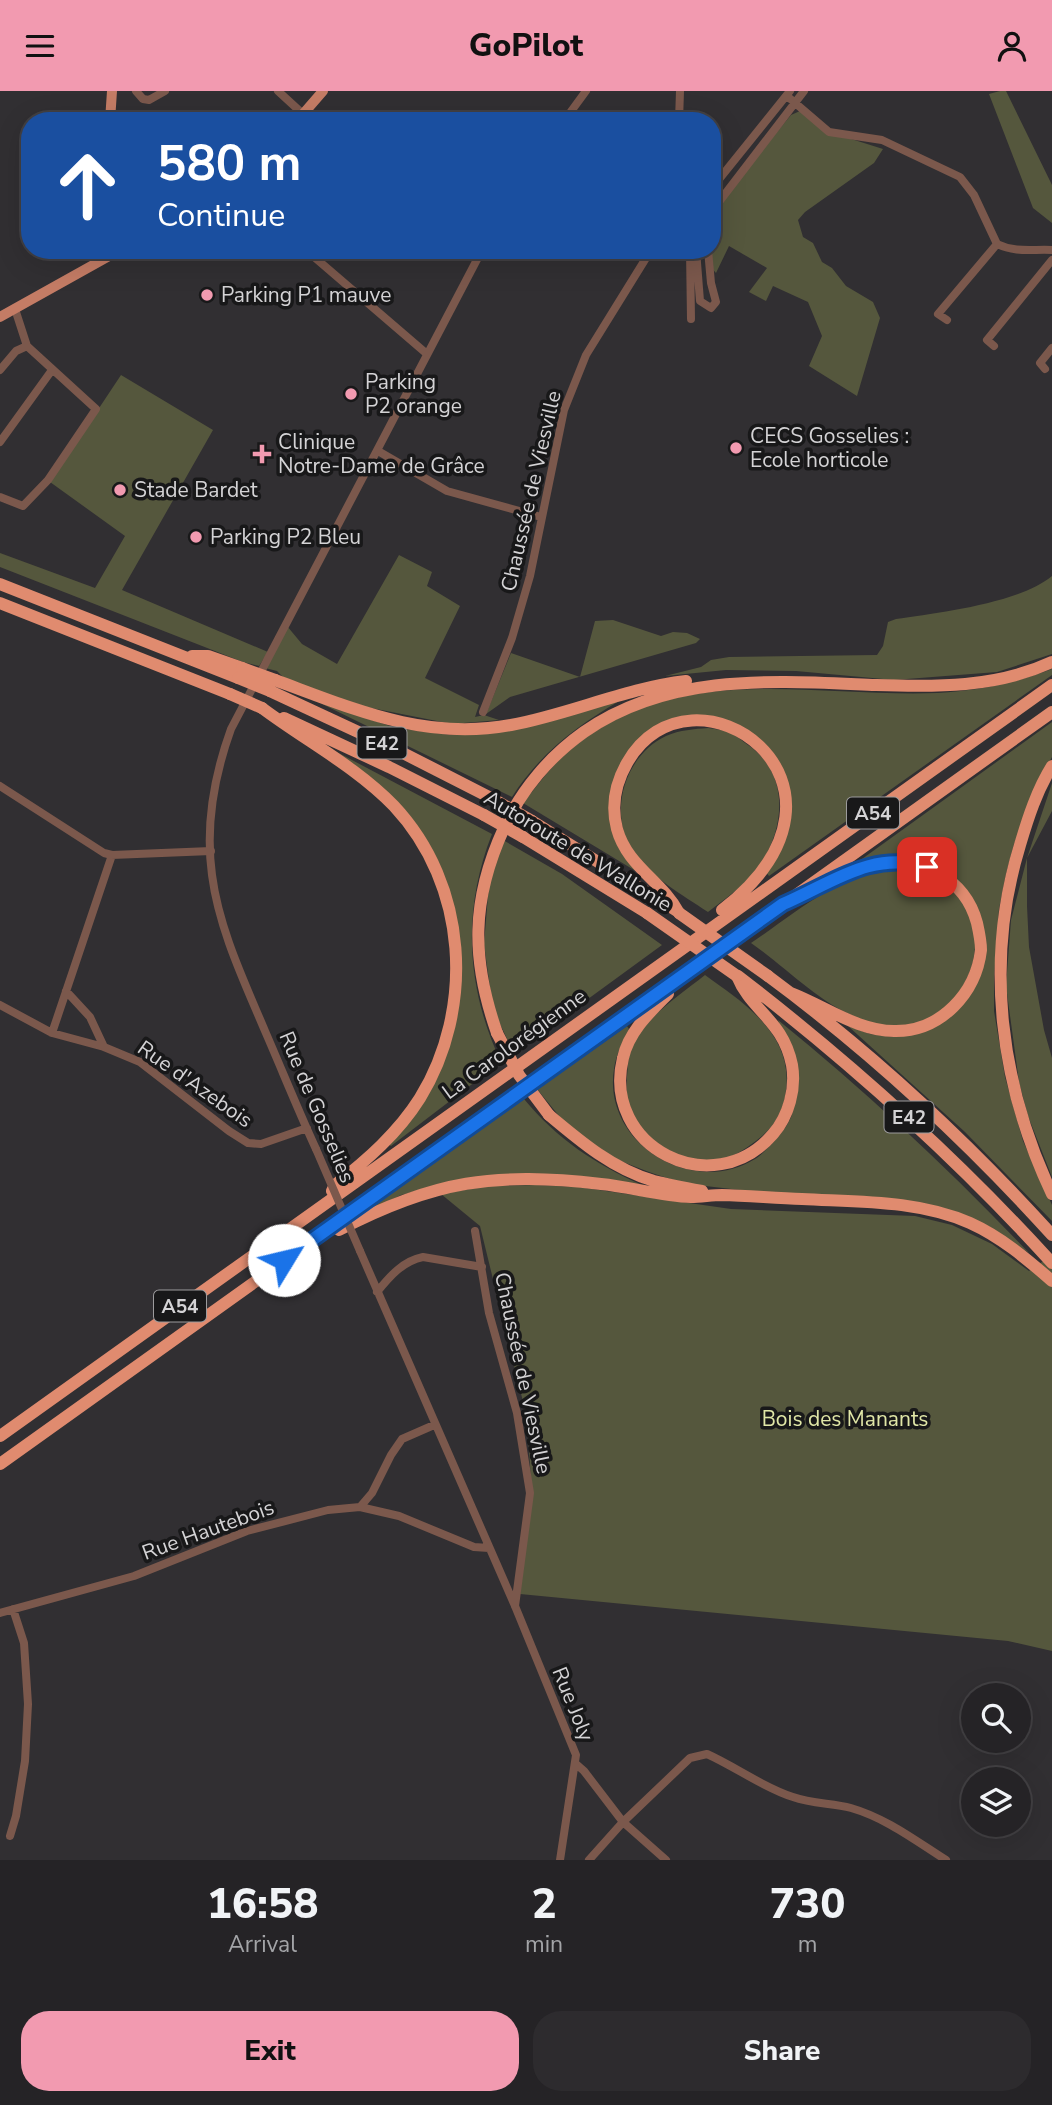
<!DOCTYPE html>
<html lang="en">
<head>
<meta charset="utf-8">
<style>
  body { margin:0; font-family:"Nunito Sans",sans-serif; background:#2d2b2e; color:#f1f3f6; height:100vh; display:flex; flex-direction:column; font-size:26px; white-space:nowrap }
  * { box-sizing:border-box; margin:0 }
  p { font-size:23px; color:#a3a4a7 }
  .icon { flex:none; width:38px; height:38px; fill:none; stroke:currentColor; stroke-width:2; stroke-linecap:round; stroke-linejoin:round }
  .map { position:relative; height:1769px; overflow:hidden }
  .side { display:flex; flex-direction:column; background:#252326; flex:1 }
  .side>* { flex:none }
  .guide { position:absolute; left:21px; top:21px; width:700px; height:147px; border-radius:28px; box-shadow:0 7px 28px #0002,0 0 0 2px #424043; background:#1a4fa0; color:#fff; overflow:hidden }
  .tools { position:absolute; left:961px; top:1592px; display:grid; gap:14px }
  .tools a { display:grid; place-items:center; width:70px; height:70px; border-radius:50%; background:#252326; box-shadow:0 7px 28px #0002,0 0 0 2px #424043; font-size:35px }
  .pin { position:absolute; display:grid; place-items:center; width:60px; height:60px; color:#fff; margin:-30px; border-radius:14px; box-shadow:0 4px 10px #0006 }
  .me { position:absolute; width:77px; margin:-38px; rotate:54deg; stroke-linejoin:round; filter:drop-shadow(0 0 5px #0008) }
  .turn { display:flex; align-items:center; gap:24px; height:147px; padding:0 21px; font-size:32px }
  .turn .icon { width:91px; height:91px; stroke-width:2.5 }
  .turn b { display:block; font-size:49px; line-height:60px }
  .eta { display:flex; justify-content:space-evenly; align-items:center; height:119px; text-align:center }
  .eta b { font-size:42px; font-weight:800; line-height:49px }
  .cta { display:flex; gap:14px; margin-top:auto; padding:14px 21px }
  .cta a { flex:1; height:80px; border-radius:28px; background:#f29ab0; color:#111; font-size:28px; font-weight:800; line-height:80px; text-align:center }
  .cta a+a { background:#2d2b2e; color:#f1f3f6 }
  header { display:flex; justify-content:space-between; align-items:center; height:91px; padding:0 21px; background:#f29ab0; color:#111; font-size:32px; font-weight:800 }
  .map>svg:first-child { display:block }
  .green { fill:#55573d }
  .lines { fill:none; stroke-linecap:round; stroke-linejoin:round }
  .minor { stroke:#7b584c; stroke-width:8 }
  .major { stroke:#c47c65; stroke-width:10 }
  .highway { stroke:#e08b6f; stroke-width:12 }
  .minor-bridge { stroke:#7b584c; stroke-width:8 }
  .highway-bridge { stroke:#e08b6f; stroke-width:12 }
  .route-casing { stroke:#114b97; stroke-width:18 }
  .route { stroke:#1a73e8; stroke-width:12 }
  .poi-dot { fill:#f29ab0; stroke:#181819; stroke-width:2.5 }
  .labels { text-anchor:middle; stroke-width:7; stroke-linejoin:round; paint-order:stroke }
  .shield { fill:#181819; stroke:#9c9b9d; stroke-width:2 }
  .shield-label { font-size:19px; font-weight:bold; fill:#d4d3d5 }
  .poi-label { font-size:21px; fill:#d4d3d5; stroke:#181819; text-anchor:start }
  .street-label { font-size:21px; fill:#d4d3d5; stroke:#181819 }
  .park-label { font-size:21px; fill:#e1e7a7; stroke:#181819 }
</style>
</head>
<body>
<header><svg class="icon" aria-label="menu" viewBox="0 0 24 24"><path d="M4 6h16M4 12h16M4 18h16"/></svg>GoPilot<svg class="icon" aria-label="person" viewBox="0 0 24 24"><circle cx="12" cy="8" r="4"/><path d="M4 21q1-7 8-7t8 7"/></svg></header>
<div class="map">
<svg width="1052" height="1769" viewBox="0 0 1052 1769">
  <rect width="100%" height="100%" fill="#312f32"/>
  <path class="green" d="M1000 0H1006L1052 94V132L1033 117 989 3Z
    M800 20 829 41 883 58 874 72 805 121 798 129 803 146 813 152 822 171 832 177 846 195 873 211 880 227 857 305 809 275 822 245 808 211 773 195 766 210 749 201 767 177 729 155 716 182 708 173 709 159H712V121L715 116 791 24Z
    M121 284 213 339 122 499 268 561 259 575 243 571 0 476V462L95 497 125 445 50 391Z
    M399 464 432 481 427 495 460 515 425 587 479 614 475 626 484 624 499 629 452 633 346 612 289 592 277 580 265 577 287 535 302 553 337 573Z
    M1052 485V563L997 581 894 589 796 580 726 579 665 585 701 576 711 569 729 566 877 564 883 555 888 531 896 528C938 522 1020 512 1052 485Z
    M613 529 661 545 673 541 687 542 700 548 696 552 510 606 486 623 511 562 580 586 595 530Z
    M1052 578V584L769 785 766 781C777 765 786 747 789 728 797 683 763 637 719 629 714 628 708 626 703 627 685 629 665 639 647 645L611 706 639 782 523 712C538 694 551 675 569 660 675 568 812 607 938 602 977 600 1015 592 1052 578Z
    M621 609C578 634 539 663 512 706L318 611 396 637 451 644Z
    M1052 631V666L1039 690 1014 753 1006 783 999 818 994 886V920L1005 986 1023 1050 1052 1114V1130L965 1041 848 935 870 943 893 946 908 944 979 888 975 814C962 803 929 772 915 767 895 762 874 768 855 773Z
    M708 637C715 638 723 639 730 641 736 644 742 650 748 654 789 682 786 735 760 774 747 793 726 807 708 821 681 803 652 787 633 760 607 722 625 664 666 645 680 639 694 638 708 637Z
    M333 659 492 743C462 819 466 897 501 971L391 1055 388 1053 434 989 460 864 426 753Z
    M1052 692V720L1027 767V815L1029 856 1044 939 1052 967V1086L1028 1025 1019 991 1006 895 1011 829 1027 767Z
    M503 749 562 783 662 854 514 962 497 927 492 911 484 853 489 793Z
    M895 775C1035 795 971 972 860 928 819 912 787 877 751 852 797 821 839 783 895 775Z
    M705 884C744 912 793 943 786 999 784 1018 776 1033 762 1045 745 1059 728 1071 705 1070 670 1068 634 1043 627 1007 626 1000 627 992 627 986 628 973 628 961 635 950 651 922 680 904 705 884Z
    M778 929C867 1001 950 1079 1029 1162L990 1136 966 1125 688 1093C646 1081 602 1067 570 1036 558 1025 548 1011 537 998L627 935 629 938C623 951 616 963 614 978 602 1052 692 1107 755 1068 761 1065 766 1058 771 1054 779 1045 792 1031 793 1018 793 1005 788 989 787 976 784 961 784 943 778 929Z
    M524 1008C557 1048 595 1073 642 1094L446 1092 401 1104 352 1128Z
    M536 1094 578 1096 731 1118 915 1125 952 1134 992 1153 1029 1180 1052 1164V1560L1008 1550 520 1503 532 1406 527 1327 480 1135 441 1103 488 1095Z"/>
  <g class="lines">
    <path class="minor" d="M136 0 143 8 149 9 165 0
      M278 0 303 23
      M787 5 829 41 882 49 960 86 974 104 997 153
      M564 30 586 0
      M679 30 680 0
      M712 97 790 0
      M712 120 804 0
      M997 153C1016 162 1032 158 1052 159
      M306 159 427 263
      M690 159 691 228
      M696 159 700 210 711 217 716 211 711 192 708 159
      M947 229 938 223 997 153
      M994 255 987 249 1052 169
      M1045 278 1040 272 1052 257
      M0 279 16 260 27 255
      M0 351 52 279
      M378 360 447 400 541 426
      M0 406 23 415 48 389 96 318 27 255 15 218
      M483 621 512 547 530 485 564 319 586 264 651 159
      M0 695 104 762 112 764 211 760
      M66 900 90 926 104 956
      M0 914 52 942 104 956 140 971 229 1040 248 1052 261 1053 307 1037
      M52 942 112 764
      M316 1058C298 1019 282 979 265 940 244 890 219 838 212 784 205 733 214 685 231 638L482 159
      M475 1140 489 1222 517 1322 530 1402 515 1515
      M360 1160 515 1515 576 1664 560 1769
      M377 1201C390 1185 403 1170 423 1166L482 1176
      M360 1416 372 1402 391 1364 402 1348 434 1334
      M0 1522 134 1485 247 1440 328 1419 360 1416 399 1425 474 1456 489 1457
      M576 1673 584 1680 623 1731 666 1769
      M10 1745 16 1725 25 1670 28 1613 24 1552 13 1518
      M589 1769 623 1731 690 1667 707 1663C736 1676 762 1696 793 1706 812 1713 832 1712 851 1717 886 1727 916 1750 946 1769"/>
    <path class="major" d="M110 30 112 0
      M297 30 323 0
      M0 226 120 159"/>
    <path class="highway" d="M0 493 238 587
      M0 512 230 603
      M192 565H208L242 577
      M275 589C354 618 425 650 511 634 570 623 626 597 686 590
      M270 600 399 660 493 708
      M262 617C306 650 355 675 394 715 468 794 475 917 420 1007 398 1042 367 1069 335 1094L332 1100
      M284 627 389 676 484 724
      M1052 675C1037 699 1028 727 1020 754 984 871 1000 993 1052 1103
      M532 730 677 820
      M523 746 647 822
      M679 822C662 790 627 775 617 738 611 715 615 693 627 672 691 559 886 692 722 819
      M738 885C851 972 956 1066 1052 1172
      M768 885C871 961 966 1049 1052 1144
      M791 902C825 915 859 941 896 940 941 940 976 902 981 859 981 850 979 841 977 832 965 787 921 765 877 772 852 776 831 792 809 802
      M668 903C650 921 629 940 623 967 601 1056 713 1113 773 1043 789 1025 796 997 792 974 783 929 751 920 737 885
      M497 942C471 868 471 809 504 737 521 699 550 665 584 641 670 581 776 590 876 594 936 596 996 597 1052 571
      M549 1024C581 1051 613 1078 654 1090 670 1094 686 1097 702 1100
      M339 1139C435 1089 495 1081 601 1093 631 1096 661 1105 691 1106 701 1106 712 1104 722 1104 749 1105 776 1107 802 1108 858 1111 918 1109 970 1132 1001 1146 1027 1168 1052 1190
      M0 1345 1052 594
      M0 1373 1052 621"/>
    <path class="minor-bridge" d="M316 1058 360 1160"/>
    <path class="highway-bridge" d="M242 577 275 589
      M238 587 270 600
      M230 603 262 617
      M493 708 532 730
      M484 724 523 746
      M647 822 737 885
      M679 822 768 885
      M497 942 519 984 549 1024"/>
  </g>
  <g class="lines">
    <g class="route-casing">
      <path id="route" d="M284 1169 783 813C832 792 872 759 927 776"/>
    </g>
    <use href="#route" class="route"/>
  </g>
  <g class="poi-dot">
    <circle cx="207" cy="204" r="7"/>
    <circle cx="351" cy="303" r="7"/>
    <circle cx="736" cy="357" r="7"/>
    <path d="M258.5 352.5h7v7h7v7h-7v7h-7v-7h-7v-7h7z"/>
    <circle cx="120" cy="399" r="7"/>
    <circle cx="196" cy="446" r="7"/>
  </g>
  <g class="labels">
    <g class="shield">
      <rect x="357.5" y="636.5" width="49" height="31" rx="5"/>
      <rect x="847" y="706.5" width="52" height="31" rx="5"/>
      <rect x="884.5" y="1010.5" width="49" height="31" rx="5"/>
      <rect x="154" y="1199.5" width="52" height="31" rx="5"/>
    </g>
    <g class="shield-label">
      <text x="382" y="659">E42</text>
      <text x="873" y="729">A54</text>
      <text x="909" y="1033">E42</text>
      <text x="180" y="1222">A54</text>
    </g>
    <g class="poi-label">
      <text x="221" y="211">Parking P1 mauve</text>
      <text x="365" y="298">Parking<tspan x="365" dy="24">P2 orange</tspan></text>
      <text x="750" y="352">CECS Gosselies :<tspan x="750" dy="24">Ecole horticole</tspan></text>
      <text x="278" y="358">Clinique<tspan x="278" dy="24">Notre-Dame de Grâce</tspan></text>
      <text x="134" y="406">Stade Bardet</text>
      <text x="210" y="453">Parking P2 Bleu</text>
    </g>
    <g class="street-label">
      <text transform="translate(531 400) rotate(-77)" y="7">Chaussée de Viesville</text>
      <text transform="translate(578 760) rotate(31)" y="7">Autoroute de Wallonie</text>
      <text transform="translate(514 953) rotate(-36)" y="7">La Carolorégienne</text>
      <text transform="translate(195 993) rotate(35)" y="7">Rue d'Azebois</text>
      <text transform="translate(317 1016) rotate(67)" y="7">Rue de Gosselies</text>
      <text transform="translate(523 1282) rotate(78)" y="7">Chaussée de Viesville</text>
      <text transform="translate(208 1439) rotate(-20)" y="7">Rue Hautebois</text>
      <text transform="translate(573 1613) rotate(68)" y="7">Rue Joly</text>
    </g>
    <g class="park-label">
      <text x="845" y="1335">Bois des Manants</text>
    </g>
  </g>
</svg>
<div class="tools">
<a><svg class="icon" aria-label="search" viewBox="0 0 24 24"><circle cx="10" cy="10" r="6"/><path d="M15 15l6 6"/></svg></a>
<a><svg class="icon" aria-label="layers" viewBox="0 0 24 24"><path d="M12 4l9 5-9 5-9-5zM3 14l9 5 9-5"/></svg></a>
</div>
<div class="pin" style="left:927px;top:776px;background:#d93025"><svg class="icon" aria-label="arrive" viewBox="0 0 24 24"><path d="M6 21V4h12l-3 4 3 4H6"/></svg></div>
<svg class="me" style="left:284px;top:1169px" viewBox="-20 -20 40 40"><circle r="19" fill="#fff"/><path d="M0-13L10 11 0 6-10 11z" fill="#1a73e8"/></svg>
<div class="guide">
<div class="turn"><svg class="icon" aria-label="ahead" viewBox="0 0 24 24"><path d="M12 20V5M6 11l6-6 6 6"/></svg><div><b>580 m</b>Continue</div></div>
</div>
</div>
<section class="side">
<div class="eta">
<div><b>16:58</b><p>Arrival</p></div>
<div><b>2</b><p>min</p></div>
<div><b>730</b><p>m</p></div>
</div>
<div class="cta"><a>Exit</a><a>Share</a></div>
</section>
</body>
</html>
